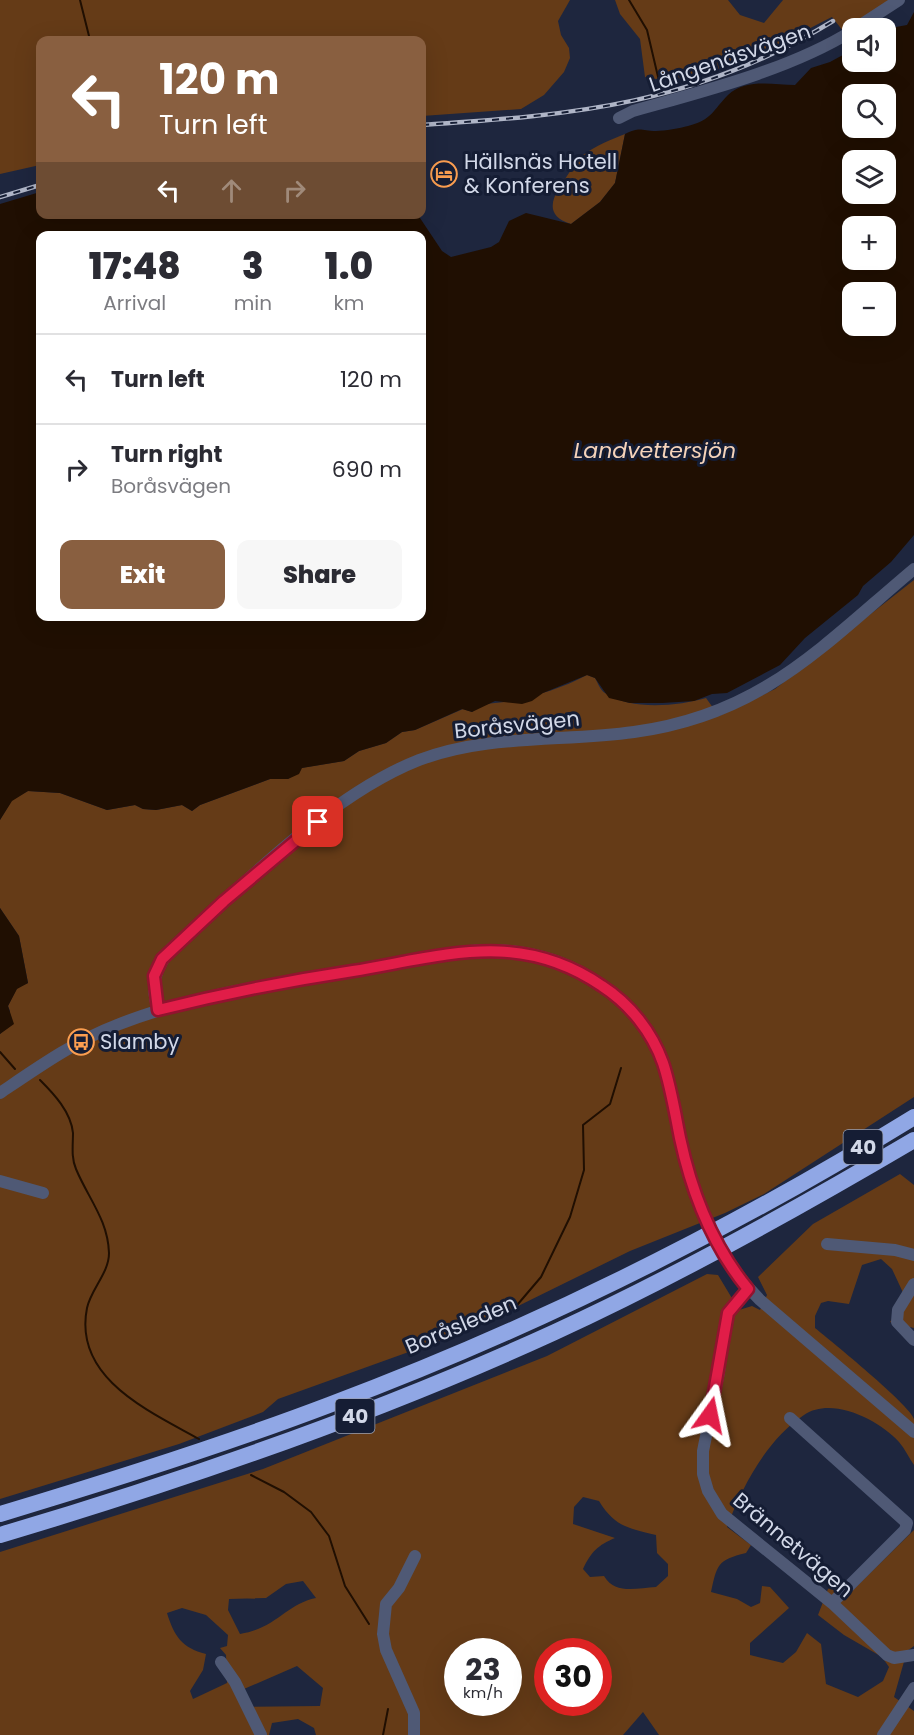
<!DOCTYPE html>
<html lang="en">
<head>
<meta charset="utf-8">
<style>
  body { margin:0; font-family:Poppins,sans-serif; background:#f7f7f7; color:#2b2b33; height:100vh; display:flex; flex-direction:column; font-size:22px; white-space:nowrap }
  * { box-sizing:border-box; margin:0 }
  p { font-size:20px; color:#7c7c81 }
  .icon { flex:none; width:33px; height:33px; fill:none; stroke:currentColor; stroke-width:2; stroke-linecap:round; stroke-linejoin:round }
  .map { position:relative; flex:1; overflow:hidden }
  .panel { position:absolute; left:36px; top:231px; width:390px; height:390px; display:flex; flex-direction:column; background:#fff; border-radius:12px; box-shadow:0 6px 24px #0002 }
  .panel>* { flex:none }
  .top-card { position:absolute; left:36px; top:36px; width:390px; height:183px; border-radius:12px; box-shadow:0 6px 24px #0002; background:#895f40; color:#fff; overflow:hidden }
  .buttons { position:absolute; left:842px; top:18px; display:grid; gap:12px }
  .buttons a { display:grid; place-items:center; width:54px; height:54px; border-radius:12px; background:#fff; box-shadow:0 6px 24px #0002; font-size:30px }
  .speed { position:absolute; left:444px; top:1638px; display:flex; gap:12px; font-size:30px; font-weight:700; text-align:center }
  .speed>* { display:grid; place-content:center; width:78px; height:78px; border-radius:50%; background:#fff; box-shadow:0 6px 24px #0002; line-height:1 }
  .speed small { font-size:15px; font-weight:400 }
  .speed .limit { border:9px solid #d22; background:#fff; color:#111 }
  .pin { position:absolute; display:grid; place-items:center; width:51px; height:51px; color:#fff; margin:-26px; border-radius:12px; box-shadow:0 3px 9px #0006 }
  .me { position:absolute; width:66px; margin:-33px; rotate:12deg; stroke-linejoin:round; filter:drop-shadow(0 0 4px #0008) }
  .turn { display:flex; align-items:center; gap:21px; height:126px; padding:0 24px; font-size:27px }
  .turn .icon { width:78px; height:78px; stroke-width:2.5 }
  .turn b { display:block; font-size:42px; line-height:51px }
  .lanes { display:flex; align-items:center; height:57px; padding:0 24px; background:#0003; justify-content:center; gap:30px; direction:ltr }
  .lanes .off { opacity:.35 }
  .eta { display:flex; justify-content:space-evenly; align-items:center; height:102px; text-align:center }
  .eta b { font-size:36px; font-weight:800; line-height:42px }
  .button { display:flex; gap:12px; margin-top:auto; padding:12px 24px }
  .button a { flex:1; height:69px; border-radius:12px; background:#895f40; color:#fff; font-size:24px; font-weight:800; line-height:69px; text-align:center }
  .button a+a { background:#f7f7f7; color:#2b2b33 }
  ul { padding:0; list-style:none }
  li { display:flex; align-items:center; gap:18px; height:90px; padding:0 24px; border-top:2px solid #e1e1e2 }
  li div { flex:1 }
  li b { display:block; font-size:22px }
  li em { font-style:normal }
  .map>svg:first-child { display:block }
  .green { fill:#653b17; fill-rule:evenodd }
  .water { fill:#200f02; fill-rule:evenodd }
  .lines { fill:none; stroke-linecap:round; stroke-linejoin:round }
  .stream { stroke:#200f02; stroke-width:2 }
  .minor { stroke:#4f5975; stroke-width:12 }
  .highway { stroke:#90a7e5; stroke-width:16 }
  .rail-casing { stroke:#afb5c7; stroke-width:4.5 }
  .rail { stroke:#151d34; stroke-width:2; stroke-dasharray:7; stroke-linecap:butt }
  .route-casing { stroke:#92132f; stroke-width:15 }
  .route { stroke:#e11d48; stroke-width:10 }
  .labels { text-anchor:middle; stroke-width:6; stroke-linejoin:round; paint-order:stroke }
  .shield { fill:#151d34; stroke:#99a0b2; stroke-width:1.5 }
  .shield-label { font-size:20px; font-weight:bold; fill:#d2d8e8 }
  .street-label { font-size:21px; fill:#d2d8e8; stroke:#151d34 }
  .poi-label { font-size:21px; fill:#d2d8e8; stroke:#151d34; text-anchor:start }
  .water-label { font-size:22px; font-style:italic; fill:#f5d3ba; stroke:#151d34 }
</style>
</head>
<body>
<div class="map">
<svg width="914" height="1735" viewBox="0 0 914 1735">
  <rect width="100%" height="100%" fill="#1e263e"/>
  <path class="green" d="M0 0H570L558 21 561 35 569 48 570 58 564 72 544 95 521 109 422 116V40H40V165L0 174Z
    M615 0H728L740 15 764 23 783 0H890L843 31 832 17C786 40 696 91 645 77L640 39 620 14Z
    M625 134 615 183 600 202 571 224C539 214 556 192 569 173 573 167 577 160 583 155 595 146 612 139 625 134Z
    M914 580V1097L764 1194 725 1213 630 1251 467 1331 278 1399 263 1412 179 1444 0 1499V1034L8 1027 10 1011 8 1006 17 988 28 983 19 936 0 908V820L12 800 28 791 60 793 107 810 135 805 143 809 156 810 182 805 192 811 200 805 270 779H288L301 768 344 761 359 751 386 743 402 732 415 730 463 709 472 712C485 701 496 704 511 701 538 695 563 688 587 675L595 678C598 683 600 690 605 693 631 711 678 706 706 698L719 716 775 689Z
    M900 1174 914 1185V1328L890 1322 906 1299 892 1269 881 1259 862 1265 849 1304 828 1301 821 1303 815 1316V1328C831 1341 910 1405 914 1419 914 1432 914 1451 914 1465 909 1458 905 1449 899 1442 879 1420 832 1396 804 1415 767 1439 742 1487 727 1527L751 1545 746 1553C717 1560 717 1565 711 1592L737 1599 751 1607 760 1603 762 1586 770 1587 789 1608 750 1643V1655L783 1663 796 1652 807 1633 821 1644 826 1684 858 1697 883 1681 889 1667 882 1657 844 1635 818 1615 828 1589 838 1583 849 1594 914 1530V1646L907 1651 894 1697 914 1711V1735H659L643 1712 623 1735H316L314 1728 298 1719 272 1723 269 1735H0V1552L263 1469 547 1356 707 1274 718 1275 739 1310 752 1306 760 1310 767 1295 758 1277 813 1224ZM583 1497 599 1501C615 1527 628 1528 656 1535L657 1553 668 1564V1576L656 1587C637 1588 615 1595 604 1576L590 1577 583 1569C591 1552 598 1545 615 1538L573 1524 574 1507ZM303 1581 316 1598C286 1604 277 1628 240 1634L228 1610 229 1599 266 1598 286 1584ZM182 1608 206 1615 228 1635 227 1646 220 1648 226 1655 227 1683 193 1699 190 1691 203 1670 206 1654C182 1648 174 1636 167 1613ZM458 1652H508V1702H458ZM548 1652H598V1702H548ZM297 1666 323 1688 320 1706 242 1707 237 1692Z"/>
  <path class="water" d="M914 12V535L891 562 863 586 858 595 805 638 780 665 727 693 712 694 694 701 662 703H630L609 698 595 678 587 675 543 693 532 701 522 704 495 701 472 712 462 709 415 730 402 732 386 743 359 751 344 761 302 768 299 774 288 779H270L200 805 192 811 182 805 156 810 143 809 135 805 107 810 60 793 28 791 12 801 0 820V204L40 192V214L418 215 442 251 451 257 491 247 499 242 509 221 526 213 571 224 600 202 615 183 625 134C641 126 641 131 656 131 665 131 680 128 688 126 712 120 713 110 728 95 746 78 773 85 795 85L811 68 830 62 852 50V62H885V29L907 25ZM852 94H885V128H852ZM852 160H885V194H852ZM852 226H885V260H852ZM40 236H422V616H40ZM852 292H885V326H852Z
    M0 908 19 936 28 983 17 989 8 1006 14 1024 0 1034Z"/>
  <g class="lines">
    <path class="stream" d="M80 0 90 40
      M629 0 647 30 659 81
      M0 1052 15 1069
      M40 1080C54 1094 71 1112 73 1133 73 1145 71 1158 76 1169 88 1198 108 1220 109 1253 109 1273 91 1289 87 1308 73 1378 149 1411 199 1439
      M518 1304 541 1277 570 1217 584 1170 583 1125 610 1104 621 1068
      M251 1475 284 1492 311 1512 329 1536 345 1586 369 1624
      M383 1735 388 1709"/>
    <path class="minor" d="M856 28 899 0
      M619 118 633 111C704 91 789 70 852 31
      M158 1010C150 985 155 968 172 948 243 885 330 795 419 760 487 734 563 742 634 732 761 715 821 647 914 569
      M0 1093C37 1068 75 1041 117 1025 200 992 292 981 380 966 427 958 477 944 524 953 573 961 620 990 648 1032 668 1062 672 1101 680 1136 693 1197 715 1255 760 1300L914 1432
      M0 1181 43 1193
      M827 1244 895 1250 914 1255
      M914 1284 898 1310 897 1322 914 1340
      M749 1289 732 1307 725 1324 719 1372 703 1451V1474L708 1491 722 1514 832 1603 887 1655 894 1658 914 1655
      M790 1418 907 1523 905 1530 832 1603
      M221 1662 235 1682 261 1735
      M414 1735V1713L386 1650 383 1634 386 1604 399 1588 415 1556
      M883 1735 914 1688"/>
    <path class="highway" d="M0 1514C110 1481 221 1446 329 1405 532 1329 729 1231 914 1117
      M0 1535C189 1479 376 1414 555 1332 679 1275 797 1209 914 1140"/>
    <g class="rail-casing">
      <path id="rail" d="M422 125C576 115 697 104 833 21
        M0 197 40 185"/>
    </g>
    <use href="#rail" class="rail"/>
  </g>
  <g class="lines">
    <g class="route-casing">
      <path id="route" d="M318 822 224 901 162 959 154 976 158 1010C222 994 287 981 353 971 444 956 519 929 602 986 630 1004 652 1032 663 1063 671 1087 675 1113 680 1138 692 1194 712 1245 748 1289L728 1313 710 1415"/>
    </g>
    <use href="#route" class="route"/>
  </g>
  <defs>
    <g id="hotel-ring" transform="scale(1.35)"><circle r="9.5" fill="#151d34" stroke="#fb9e50" stroke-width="1.5"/><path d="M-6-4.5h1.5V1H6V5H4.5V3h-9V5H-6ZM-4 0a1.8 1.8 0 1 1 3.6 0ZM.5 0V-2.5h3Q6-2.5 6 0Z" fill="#fb9e50"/></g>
    <g id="bus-ring" transform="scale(1.35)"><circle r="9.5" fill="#151d34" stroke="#fb9e50" stroke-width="1.5"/><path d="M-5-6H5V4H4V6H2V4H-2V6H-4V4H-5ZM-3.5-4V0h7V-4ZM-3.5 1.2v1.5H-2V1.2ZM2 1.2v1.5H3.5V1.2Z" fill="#fb9e50"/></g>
  </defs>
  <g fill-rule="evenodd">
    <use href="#hotel-ring" x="444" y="174"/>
    <use href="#bus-ring" x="81" y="1042"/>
  </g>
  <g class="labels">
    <g class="shield">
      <rect x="843.5" y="1130" width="39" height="34" rx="4.5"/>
      <rect x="335.5" y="1399" width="39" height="34" rx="4.5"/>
    </g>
    <g class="shield-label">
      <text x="863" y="1154">40</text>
      <text x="355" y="1423">40</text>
    </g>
    <g class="street-label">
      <text transform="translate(730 58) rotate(-19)" y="7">Långenäsvägen</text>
      <text transform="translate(517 725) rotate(-6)" y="7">Boråsvägen</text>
      <text transform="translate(461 1325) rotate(-23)" y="7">Boråsleden</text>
      <text transform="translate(793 1545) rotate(40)" y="7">Brännetvägen</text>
    </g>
    <g class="poi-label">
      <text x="464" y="169">Hällsnäs Hotell<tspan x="464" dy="24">&amp; Konferens</tspan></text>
      <text x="100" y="1049">Slamby</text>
    </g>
    <g class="water-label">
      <text x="655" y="458">Landvettersjön</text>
    </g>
  </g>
</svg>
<div class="buttons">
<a><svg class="icon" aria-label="sound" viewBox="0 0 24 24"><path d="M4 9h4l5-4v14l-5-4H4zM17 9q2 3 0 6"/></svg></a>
<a><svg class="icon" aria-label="search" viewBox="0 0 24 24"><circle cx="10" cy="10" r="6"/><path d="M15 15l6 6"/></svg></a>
<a><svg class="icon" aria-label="layers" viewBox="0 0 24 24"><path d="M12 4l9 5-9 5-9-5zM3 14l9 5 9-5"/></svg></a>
<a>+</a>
<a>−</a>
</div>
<div class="speed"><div>23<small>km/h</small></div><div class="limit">30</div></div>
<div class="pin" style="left:318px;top:822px;background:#d93025"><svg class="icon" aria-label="arrive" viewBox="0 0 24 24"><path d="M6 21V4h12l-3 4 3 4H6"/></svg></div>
<svg class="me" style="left:710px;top:1415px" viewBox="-20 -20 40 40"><path d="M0-17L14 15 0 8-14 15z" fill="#e11d48" stroke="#fff" stroke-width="4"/></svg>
<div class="top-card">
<div class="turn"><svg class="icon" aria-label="left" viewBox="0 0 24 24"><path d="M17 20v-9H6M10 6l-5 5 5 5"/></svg><div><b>120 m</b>Turn left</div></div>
<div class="lanes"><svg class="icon" aria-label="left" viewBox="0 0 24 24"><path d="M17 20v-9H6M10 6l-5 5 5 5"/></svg><svg class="icon off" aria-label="ahead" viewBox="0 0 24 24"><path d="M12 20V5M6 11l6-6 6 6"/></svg><svg class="icon off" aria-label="right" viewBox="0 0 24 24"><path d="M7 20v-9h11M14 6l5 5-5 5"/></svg></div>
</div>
<section class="panel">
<div class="eta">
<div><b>17:48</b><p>Arrival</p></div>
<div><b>3</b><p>min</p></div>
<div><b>1.0</b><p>km</p></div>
</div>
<ul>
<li><svg class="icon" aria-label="left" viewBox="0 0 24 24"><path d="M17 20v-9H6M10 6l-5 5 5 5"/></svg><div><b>Turn left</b></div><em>120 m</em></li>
<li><svg class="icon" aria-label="right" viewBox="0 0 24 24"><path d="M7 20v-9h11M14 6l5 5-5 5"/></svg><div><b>Turn right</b><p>Boråsvägen</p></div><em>690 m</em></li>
</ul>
<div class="button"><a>Exit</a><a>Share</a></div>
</section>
</div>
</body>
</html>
